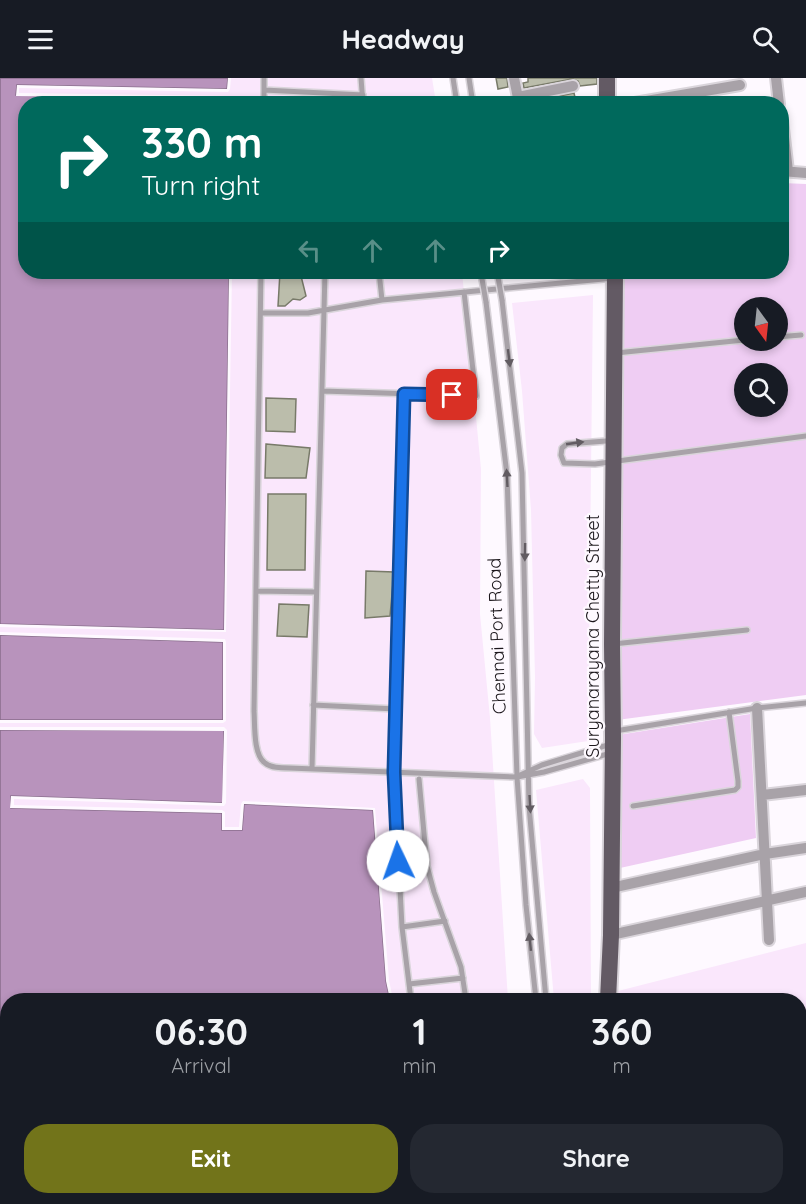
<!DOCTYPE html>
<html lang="en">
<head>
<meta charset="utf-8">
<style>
  body { margin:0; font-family:Quicksand,sans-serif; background:#242831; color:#f1f3f6; height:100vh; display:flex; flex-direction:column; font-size:22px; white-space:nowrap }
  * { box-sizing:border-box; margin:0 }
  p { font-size:20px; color:#9ea1a6 }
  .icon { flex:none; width:33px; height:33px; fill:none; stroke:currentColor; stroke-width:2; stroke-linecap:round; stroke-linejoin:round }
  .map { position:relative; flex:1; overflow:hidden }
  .sheet { position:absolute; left:0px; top:915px; width:807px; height:212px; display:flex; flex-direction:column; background:#171b24; border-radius:24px 24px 0 0; box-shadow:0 3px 9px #0003 }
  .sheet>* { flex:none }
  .top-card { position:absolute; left:18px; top:18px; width:771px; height:183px; border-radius:24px; box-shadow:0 3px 9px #0003; background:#00695c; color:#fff; overflow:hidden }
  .needle { width:39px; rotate:165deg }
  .controls { position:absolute; left:734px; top:219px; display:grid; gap:12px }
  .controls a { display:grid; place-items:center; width:54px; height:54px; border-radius:50%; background:#171b24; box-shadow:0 3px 9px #0003; font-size:30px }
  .pin { position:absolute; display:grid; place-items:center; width:51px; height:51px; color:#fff; margin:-26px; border-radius:12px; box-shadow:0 3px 9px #0006 }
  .me { position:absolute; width:66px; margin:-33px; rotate:357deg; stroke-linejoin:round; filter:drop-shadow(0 0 4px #0008) }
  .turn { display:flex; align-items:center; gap:21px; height:126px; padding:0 24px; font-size:27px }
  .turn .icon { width:78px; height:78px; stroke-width:2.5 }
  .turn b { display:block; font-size:42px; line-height:51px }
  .lanes { display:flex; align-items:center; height:57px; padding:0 24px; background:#0003; justify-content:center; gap:30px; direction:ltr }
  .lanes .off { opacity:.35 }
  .eta { display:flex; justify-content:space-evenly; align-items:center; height:102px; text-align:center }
  .eta b { font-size:36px; font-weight:700; line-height:42px }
  .button { display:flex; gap:12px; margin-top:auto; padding:12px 24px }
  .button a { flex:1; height:69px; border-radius:24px; background:#72741a; color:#fff; font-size:24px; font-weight:700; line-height:69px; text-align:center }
  .button a+a { background:#242831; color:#f1f3f6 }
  header { display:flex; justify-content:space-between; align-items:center; height:78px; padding:0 24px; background:#171b24; font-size:27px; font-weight:700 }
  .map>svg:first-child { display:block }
  .built { fill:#fae7fc }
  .green { fill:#efcdf3; fill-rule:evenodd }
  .water { fill:#b893bc; stroke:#896e8c; stroke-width:1.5 }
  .pier { fill:#fef9ff }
  .building { fill:#bbbdab; stroke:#787a69; stroke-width:1.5 }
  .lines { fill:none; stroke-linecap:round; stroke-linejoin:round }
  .service-casing { stroke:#dad5db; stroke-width:8 }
  .minor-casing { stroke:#dad5db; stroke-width:14 }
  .tertiary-casing { stroke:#dad5db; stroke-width:16 }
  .primary-casing { stroke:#dad5db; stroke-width:20 }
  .service { stroke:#a8a2a8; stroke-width:5 }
  .minor { stroke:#a8a2a8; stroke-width:10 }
  .tertiary { stroke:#a8a2a8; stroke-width:14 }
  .primary { stroke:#635a64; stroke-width:16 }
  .service-bridge-casing { stroke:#dad5db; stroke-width:8; stroke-linecap:butt }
  .service-bridge { stroke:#a8a2a8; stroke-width:5 }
  .oneway { fill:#625c62 }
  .route-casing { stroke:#114b97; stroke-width:15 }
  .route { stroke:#1a73e8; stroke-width:10 }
  .labels { text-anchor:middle; stroke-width:4.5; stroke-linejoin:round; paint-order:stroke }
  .street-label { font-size:18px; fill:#1b161b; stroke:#fef9ff }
</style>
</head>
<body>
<header><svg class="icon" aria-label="menu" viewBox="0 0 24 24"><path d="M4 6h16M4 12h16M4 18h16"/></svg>Headway<svg class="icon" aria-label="search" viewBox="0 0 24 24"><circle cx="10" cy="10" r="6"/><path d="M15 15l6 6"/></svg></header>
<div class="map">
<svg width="806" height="1126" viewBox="0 0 806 1126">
  <rect width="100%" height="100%" fill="#fef9ff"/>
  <path class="built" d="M228 0H432L436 25 231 26V21L16 18 17 7 227 11Z
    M229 194H462L481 391 480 536 490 640 508 922H390L386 903 242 752 10 730 11 718 223 652H0V642L223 564 0 557V546L224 552Z
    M593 217 588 663 542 670 534 656 535 599 531 432 522 313 512 225Z
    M583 701 590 710 591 922H554L536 712Z
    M806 865V954L800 955V922H618V913Z
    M806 1047V1126H618V1119H800V1048Z
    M459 1119H530L531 1126H460Z"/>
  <path class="green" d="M782 105 806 106V617L617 642 616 289 623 245 622 194H782ZM744 230H777V262H744ZM744 296H777V328H744Z
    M750 636 756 760 620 790 618 657Z"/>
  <path class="water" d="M0 0H228L227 11 17 7 16 17 231 21V26H26V194H229L224 552 0 546Z
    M0 557 223 564V642H0Z
    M0 652H224L223 725 11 718V730L222 735V752H242L244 726 373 732 386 903 390 922H8V1119H459L460 1126H0Z"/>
  <path class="pier" d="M228 0H231L230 11 228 14 19 10V15L231 18 234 20V26L231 25V21L16 18 17 7 227 11Z
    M229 194H232L226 554 0 549V546L224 552Z
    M0 554 225 561 226 564V643L223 645H0V642H223V564L0 557Z
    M0 649H224L227 652 226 725 224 728 14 721V727L222 732 225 734V749H239L241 726 243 723 375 730 389 902 393 922H390L386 903 373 732 244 726 242 752H222V735L10 730 11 718 222 725 224 653 0 652Z"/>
  <path class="building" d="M496 0H507L508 9 498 11Z
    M528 0H597V6L580 8 578 3 572 1 524 10 523 5 528 4Z
    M574 15 576 24 570 26 531 24Z
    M280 194H300L306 218 300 222 293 221 285 228H278Z
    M266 320 296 321 295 354 266 353Z
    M266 366 310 370 306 400H265Z
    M268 416H306L305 492H267Z
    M366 493 394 494 390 538 365 540Z
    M279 526 309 527 307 559 277 558Z"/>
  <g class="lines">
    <g class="service-casing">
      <path id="service" d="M361 0 363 26
        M453 0 457 26
        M469 0 473 26
        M264 12 363 17
        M264 26V0
        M261 194 254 633C255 646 253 677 265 685 271 690 281 690 289 690L517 699 544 694 611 675
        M379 194 382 222
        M481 194 482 201
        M502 222 522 395 529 728 546 922
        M486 224 507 397 517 699 526 827 536 922
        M261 235H308L382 222 614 200
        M777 259 801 257
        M616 275 744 262
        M322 313 476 318 464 214
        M404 316 394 694 402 849 411 922
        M606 363 567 366 562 370 561 377 564 385 595 386 806 358
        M256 513 316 514
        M613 566 747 552
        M313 627 396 631
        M615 653 757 630 806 625
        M312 691 325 194
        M518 698 542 687 611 666
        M419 701 427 788 434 814 461 889 466 922
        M633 728 735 712 738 709V703L729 634
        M402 849 445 843
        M409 906 463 900
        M504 1119 505 1126
        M558 1119 559 1126
        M567 1119 569 1126"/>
    </g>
    <g class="minor-casing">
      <path id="minor" d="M514 0 519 25
        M776 0 779 26
        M518 19 573 8
        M629 26 740 7
        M782 42 788 93
        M782 93 806 95
        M757 630 769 862
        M762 717 806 712
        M611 810 765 776 806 770
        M611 857 806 814"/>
    </g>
    <g class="tertiary-casing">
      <path id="tertiary" d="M800 965 806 964"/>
    </g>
    <g class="primary-casing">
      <path id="primary" d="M607 26V0
        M608 922 611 857 613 660 612 566 615 194
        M598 1119V1126"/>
    </g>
    <use href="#service" class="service"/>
    <use href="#minor" class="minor"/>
    <use href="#tertiary" class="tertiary"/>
    <use href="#primary" class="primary"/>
    <g class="service-bridge-casing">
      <path id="service-bridge" d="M498 199 502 222
        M482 201 486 224"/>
    </g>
    <use href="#service-bridge" class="service-bridge"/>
  </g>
  <defs><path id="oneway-solid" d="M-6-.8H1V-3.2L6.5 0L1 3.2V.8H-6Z" transform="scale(1.5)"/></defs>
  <g class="oneway">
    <use href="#oneway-solid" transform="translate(509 280) rotate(83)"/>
    <use href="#oneway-solid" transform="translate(575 365) rotate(-8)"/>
    <use href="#oneway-solid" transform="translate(507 400) rotate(-93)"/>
    <use href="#oneway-solid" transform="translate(525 474) rotate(91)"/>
    <use href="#oneway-solid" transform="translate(530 726) rotate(87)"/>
    <use href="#oneway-solid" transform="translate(530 864) rotate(-96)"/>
  </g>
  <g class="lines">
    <g class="route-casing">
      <path id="route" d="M398 783 394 694 404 316 452 317"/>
    </g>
    <use href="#route" class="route"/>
  </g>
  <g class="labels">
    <g class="street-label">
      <text transform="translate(497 558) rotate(-92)" y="6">Chennai Port Road</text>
      <text transform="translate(593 558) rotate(-90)" y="6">Suryanarayana Chetty Street</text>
    </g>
  </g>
</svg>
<div class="controls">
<a><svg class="needle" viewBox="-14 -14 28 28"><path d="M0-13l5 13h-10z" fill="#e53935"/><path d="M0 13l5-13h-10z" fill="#9ea1a6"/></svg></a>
<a><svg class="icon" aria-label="search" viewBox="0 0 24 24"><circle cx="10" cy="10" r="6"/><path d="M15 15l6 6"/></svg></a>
</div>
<div class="pin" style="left:452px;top:317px;background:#d93025"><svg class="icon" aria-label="arrive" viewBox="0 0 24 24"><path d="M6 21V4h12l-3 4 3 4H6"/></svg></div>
<svg class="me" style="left:398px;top:783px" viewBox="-20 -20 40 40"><circle r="19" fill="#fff"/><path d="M0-13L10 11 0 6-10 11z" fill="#1a73e8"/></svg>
<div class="top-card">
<div class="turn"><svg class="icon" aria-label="right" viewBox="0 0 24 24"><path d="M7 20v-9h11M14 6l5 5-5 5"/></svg><div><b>330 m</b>Turn right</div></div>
<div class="lanes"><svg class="icon off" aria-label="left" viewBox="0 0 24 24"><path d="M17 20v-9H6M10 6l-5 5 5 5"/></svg><svg class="icon off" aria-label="ahead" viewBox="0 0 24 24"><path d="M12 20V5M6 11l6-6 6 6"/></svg><svg class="icon off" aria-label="ahead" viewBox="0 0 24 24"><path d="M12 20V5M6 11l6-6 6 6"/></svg><svg class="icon" aria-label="right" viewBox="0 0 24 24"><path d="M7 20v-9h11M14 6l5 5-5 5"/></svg></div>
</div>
<section class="sheet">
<div class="eta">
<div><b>06:30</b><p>Arrival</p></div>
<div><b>1</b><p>min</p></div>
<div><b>360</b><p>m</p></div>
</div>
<div class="button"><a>Exit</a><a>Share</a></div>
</section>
</div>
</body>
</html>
